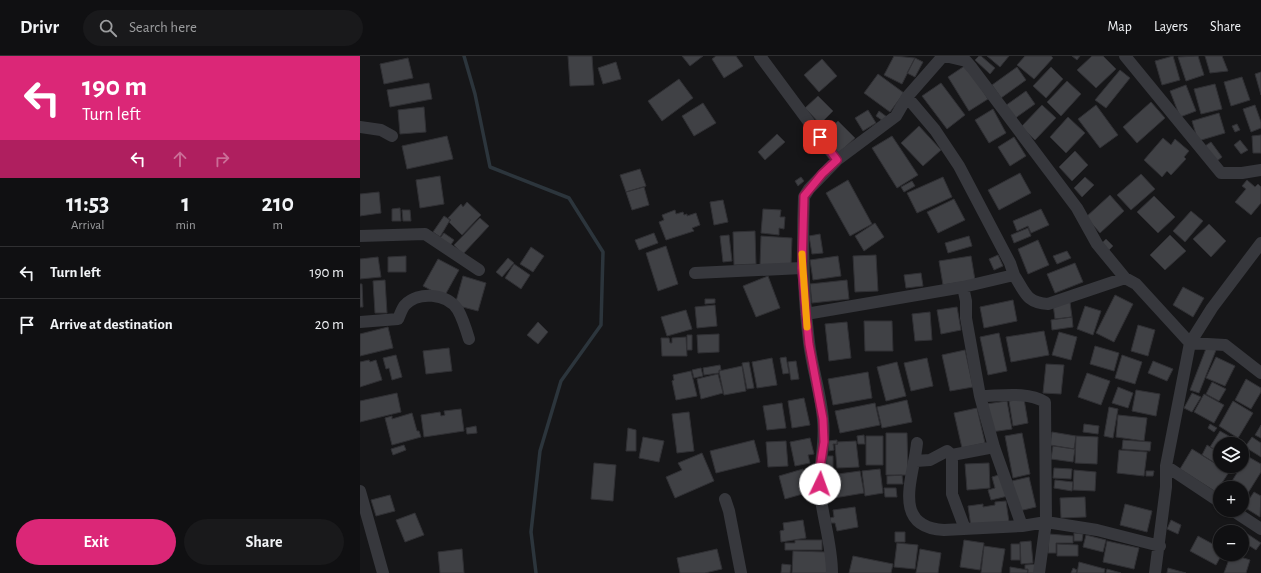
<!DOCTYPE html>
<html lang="en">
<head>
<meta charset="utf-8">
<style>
  body { margin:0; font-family:"Alegreya Sans",sans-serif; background:#19191b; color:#f1f3f6; height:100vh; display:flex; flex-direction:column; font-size:15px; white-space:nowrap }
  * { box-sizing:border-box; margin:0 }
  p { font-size:13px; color:#9c9d9f }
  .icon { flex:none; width:22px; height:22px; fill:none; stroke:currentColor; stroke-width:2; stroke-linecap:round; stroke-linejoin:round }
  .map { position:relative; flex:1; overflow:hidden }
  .side { display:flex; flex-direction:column; background:#101012; width:360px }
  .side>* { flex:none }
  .banner { background:#db2777; color:#fff; overflow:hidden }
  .buttons { position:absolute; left:853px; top:381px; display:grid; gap:8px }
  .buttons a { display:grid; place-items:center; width:36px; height:36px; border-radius:50%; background:#101012; box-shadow:0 1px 3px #0004,0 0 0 1px #303032; font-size:20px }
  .pin { position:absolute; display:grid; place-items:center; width:34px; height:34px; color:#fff; margin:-17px; border-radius:8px; box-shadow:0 2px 6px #0006 }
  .me { position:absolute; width:44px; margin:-22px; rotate:3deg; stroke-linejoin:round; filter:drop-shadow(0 0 3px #0008) }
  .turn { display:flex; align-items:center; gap:14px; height:84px; padding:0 16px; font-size:18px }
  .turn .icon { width:52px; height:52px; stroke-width:2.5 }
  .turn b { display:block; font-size:28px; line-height:34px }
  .lanes { display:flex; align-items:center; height:38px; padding:0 16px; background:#0003; justify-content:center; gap:20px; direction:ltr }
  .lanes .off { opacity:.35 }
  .eta { display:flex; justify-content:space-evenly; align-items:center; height:68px; text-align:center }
  .eta b { font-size:24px; font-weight:700; line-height:28px }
  .action { display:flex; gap:8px; margin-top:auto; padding:8px 16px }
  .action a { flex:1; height:46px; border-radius:24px; background:#db2777; color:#fff; font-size:16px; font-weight:700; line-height:46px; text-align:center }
  .action a+a { background:#19191b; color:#f1f3f6 }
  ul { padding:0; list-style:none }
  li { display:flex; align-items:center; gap:12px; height:52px; padding:0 16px; border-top:1px solid #303032 }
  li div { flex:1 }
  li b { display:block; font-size:15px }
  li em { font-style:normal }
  header { display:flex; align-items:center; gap:24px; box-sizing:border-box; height:56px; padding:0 20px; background:#101012; border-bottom:1px solid #303032 }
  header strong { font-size:19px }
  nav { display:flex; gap:22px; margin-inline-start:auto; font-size:14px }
  .search { width:280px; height:36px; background:#19191b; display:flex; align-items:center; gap:10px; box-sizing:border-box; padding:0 14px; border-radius:22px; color:#9c9d9f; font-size:15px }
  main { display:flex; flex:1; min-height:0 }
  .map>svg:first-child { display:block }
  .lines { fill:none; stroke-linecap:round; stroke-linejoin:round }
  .stream { stroke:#2c353c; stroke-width:3.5 }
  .building { fill:#404145; stroke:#303034 }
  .street { stroke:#37383d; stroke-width:12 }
  .route-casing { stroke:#8e194d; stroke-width:10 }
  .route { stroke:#db2777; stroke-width:7 }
  .slow { stroke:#f59e0b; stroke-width:7 }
</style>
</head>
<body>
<header>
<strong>Drivr</strong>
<div class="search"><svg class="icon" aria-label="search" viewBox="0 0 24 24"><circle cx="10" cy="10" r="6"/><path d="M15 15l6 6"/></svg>Search here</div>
<nav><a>Map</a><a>Layers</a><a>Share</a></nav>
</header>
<main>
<section class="side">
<div class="banner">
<div class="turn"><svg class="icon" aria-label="left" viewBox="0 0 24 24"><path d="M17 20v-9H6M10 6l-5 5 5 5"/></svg><div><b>190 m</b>Turn left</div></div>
<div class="lanes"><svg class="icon" aria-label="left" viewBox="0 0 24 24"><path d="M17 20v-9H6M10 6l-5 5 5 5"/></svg><svg class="icon off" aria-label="ahead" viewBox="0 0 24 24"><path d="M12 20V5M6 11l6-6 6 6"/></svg><svg class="icon off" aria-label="right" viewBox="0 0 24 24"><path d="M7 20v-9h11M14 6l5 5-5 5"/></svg></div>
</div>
<div class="eta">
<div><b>11:53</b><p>Arrival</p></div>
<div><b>1</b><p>min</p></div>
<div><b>210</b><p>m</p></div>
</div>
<ul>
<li><svg class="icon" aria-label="left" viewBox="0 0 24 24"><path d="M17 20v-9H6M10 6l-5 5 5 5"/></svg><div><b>Turn left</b></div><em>190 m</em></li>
<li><svg class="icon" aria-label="arrive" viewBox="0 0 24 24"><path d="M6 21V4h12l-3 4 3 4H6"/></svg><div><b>Arrive at destination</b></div><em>20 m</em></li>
</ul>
<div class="action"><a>Exit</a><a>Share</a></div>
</section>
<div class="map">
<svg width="901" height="517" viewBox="0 0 901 517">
  <rect width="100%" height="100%" fill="#161618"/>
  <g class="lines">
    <path class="stream" d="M104 0 115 38 130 111 209 142 243 196 241 269 201 325 180 395 171 476 176 517"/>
  </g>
  <path class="building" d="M208 0H232L234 29 210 30Z
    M322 0H343L330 10Z
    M356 0H376L383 10 364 22 352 3Z
    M534 0 555 2 542 28 524 19Z
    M619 0H621L635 12 630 18 615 4Z
    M627 0H649L640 11Z
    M665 0H691L693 2 674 23 657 9Z
    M712 0H720L717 4Z
    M732 0H743L756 13 736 32 717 14Z
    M813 0 820 24 802 29 795 5Z
    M838 0 844 19 826 25 818 1Z
    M845 0H862L868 15 850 17Z
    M48 2 53 22 24 28 20 8Z
    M555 2 563 6 555 21 547 17Z
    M462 3 477 20 459 36 444 19Z
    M256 6 261 23 243 28 238 12Z
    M606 9 628 43 609 55 588 21Z
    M657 11 666 24 641 42 632 29Z
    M691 11 703 23 686 42 673 30Z
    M760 14 770 22 746 52 735 44Z
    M901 16V39L895 18Z
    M518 18 544 37 530 56 504 37Z
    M882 21 890 44 871 50 864 26Z
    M319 23 333 42 302 65 288 45Z
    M707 25 721 38 701 60 687 46Z
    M69 27 72 43 30 51 27 34Z
    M581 27 605 59 587 73 562 40Z
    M855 28 862 53 841 58 834 33Z
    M826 29 836 55 820 61 810 35Z
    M666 35 675 48 654 63 645 50Z
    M458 40 473 55 460 68 445 52Z
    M791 46 805 62 777 87 763 71Z
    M343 47 356 67 334 80 322 60Z
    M682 49 696 62 675 84 661 71Z
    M736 49 758 79 740 92 718 63Z
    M895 49 901 66V72L891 76 883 53Z
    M64 51 66 76 40 78 38 54Z
    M633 53 646 77 629 87 615 64Z
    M508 54 516 67 503 75 495 62Z
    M519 55 527 61 523 65 516 60Z
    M859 57 865 77 838 85 832 65Z
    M708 61 725 77 706 97 690 81Z
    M478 65 495 82 478 98 462 81Z
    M877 68 880 74 875 76 872 70Z
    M559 70 581 94 563 110 541 87Z
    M417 78 425 86 405 104 398 96Z
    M901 79V97H893L892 80Z
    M87 80 93 103 47 113 42 90Z
    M532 80 558 119 537 132 512 92Z
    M654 81 666 100 650 110 638 91Z
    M803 82 811 89 815 83 829 95 824 101 826 103 811 119 807 115 802 121 784 104Z
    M880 84 888 94 881 98 874 89Z
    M851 86 862 101 857 105 845 90Z
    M715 95 728 109 712 125 699 111Z
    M280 113 286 130 266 136 260 119Z
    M660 117 671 137 639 154 628 134Z
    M781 118 795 133 771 154 757 139Z
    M80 120 84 148 60 152 56 124Z
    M441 121 444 125 438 130 435 125Z
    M583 121 592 141 557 157 547 137Z
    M725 121 734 129 722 141 714 132Z
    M488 124 512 168 490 180 466 137Z
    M887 124 895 131 898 128 901 131V147L891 159 875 146 886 133 882 130Z
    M552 125 555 130 544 136 541 131Z
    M284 131 289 149 272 154 266 136Z
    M19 136 21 157 0 160V138Z
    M750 139 764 155 740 177 726 161Z
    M794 140 815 161 798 177 777 156Z
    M594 143 605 164 578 177 567 156Z
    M363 144 368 166 354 169 350 146Z
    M107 146 121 159 102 179 89 166 91 164 88 162 101 148 103 151Z
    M40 152 41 165H32V153Z
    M403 153 421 154 420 161H425L424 173 419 172V179L401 177Z
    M681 153 689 169 671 177 668 170 657 175 653 165Z
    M42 154H50L51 165H43Z
    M315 154 316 158 323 156 324 159 327 158V160L336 157 340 169 332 172 334 175 306 184 299 166 304 164 302 159Z
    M831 155 843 165 825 186 813 175Z
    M84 160 90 164 80 181 73 176Z
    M120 162 129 170 103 198 94 189Z
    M515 167 524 181 504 195 495 180Z
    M849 168 866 185 851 201 833 183Z
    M668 172 671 180 654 187 651 179Z
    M395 175 396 208 374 209 373 176Z
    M84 177 94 184 90 190 80 182Z
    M294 177 298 187 279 194 275 184Z
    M460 178 463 197 452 198 449 180Z
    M369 179 372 205 363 206 360 180Z
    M810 179 826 195 805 214 790 199Z
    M401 180 432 182 431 210 400 209Z
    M609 180 612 190 588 197 585 187Z
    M746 183 753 190 747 196 740 189Z
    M678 184 689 209 668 218 658 193Z
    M306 190 318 228 298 235 286 197Z
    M171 191 184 200 173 216 160 208Z
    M707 195 711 202 697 208 693 200Z
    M516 199 518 235 495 236 493 200Z
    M638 199 643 210 634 214 629 203Z
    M46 200V216H28V201Z
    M478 200 481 220 453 224 450 204Z
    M611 200 615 224 583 229 579 205Z
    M18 201 21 221 0 223V203Z
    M148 202 154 207 142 221 136 216Z
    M78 203 99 214 84 241 63 230Z
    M715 207 723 226 695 237 687 218Z
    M154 208 170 219 161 233 145 222Z
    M561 217 563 230 546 232 544 219Z
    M103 220 126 227 118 255 95 249Z
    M408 220 420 252 396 261 383 230Z
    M25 224 27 257H15L13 225Z
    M487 224 489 243 452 247 450 228Z
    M0 228H2L3 251H0Z
    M823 231 844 242 833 261 813 249Z
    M755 239 773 248 754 286 736 277Z
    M345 243H355V247L345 248Z
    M653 244 657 265 624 272 620 251Z
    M710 246 712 261 695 263 693 248Z
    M355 249 357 270 337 272 335 251Z
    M725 250 741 255 733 279 717 273Z
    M597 251 601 274 581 278 577 254Z
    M326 254 332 273 307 280 301 261Z
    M570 256 572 284 555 285 552 258Z
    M712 261 713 271 692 274 691 264Z
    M504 265H532L533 295H505Z
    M178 266 188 276 178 288 167 279Z
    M487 266 491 302 469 305 465 268Z
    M778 269 795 274 788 300 771 295Z
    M28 271 33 292 0 300V278Z
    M684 275 689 299 651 306 646 281Z
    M699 276 717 281 711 304 692 299Z
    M639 277 647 315 628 319 620 281Z
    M359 278V296L338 297 337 279Z
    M327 279H332V294H327Z
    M326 281 327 300H302L301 282H309L310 287H312V282Z
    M735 290 759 297 754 315 730 308Z
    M847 290 856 294 839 337 830 334Z
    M89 292 92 315 66 318 63 295Z
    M605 294 613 331 590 335 582 299Z
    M36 299 42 321 32 324 29 312 26 313 23 302Z
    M762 299 782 306 775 328 755 322Z
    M426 301 429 317 423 318 420 302Z
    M856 301 875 310 865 330 846 322Z
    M412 302 417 329 397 332 392 306Z
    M567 302 573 330 551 335 544 307Z
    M9 304 10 306 16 304 22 324 0 331V306Z
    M436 305 439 323 431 324 428 306Z
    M793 305 813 313 807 325 788 317Z
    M389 306 394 332 387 333 382 307Z
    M537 306 546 340 526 345 517 311Z
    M686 308 704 309 701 338 683 337Z
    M360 309 361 314H359V317L344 319 343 312Z
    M382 310 386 335 364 339 359 315Z
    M341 312 343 320 334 322 332 314Z
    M331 315 337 340 316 344 312 325 314 324 313 319Z
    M508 316 512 342 473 349 468 323Z
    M727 317 750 325 741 349 718 341Z
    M358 318 363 337 341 343 337 323Z
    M886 323 901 332V336L891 353 875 344Z
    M852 326 866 333 859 345 846 338Z
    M758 331 773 337 768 352 752 347Z
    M776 334 800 338 796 360 772 355Z
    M37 337 41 356 0 366V345Z
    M832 337 841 341 832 356 824 352Z
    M844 338 864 349 854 367 834 356Z
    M444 342 450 369 432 372 428 345Z
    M664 343 668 367 653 370 649 345Z
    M547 344 552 366 522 372 517 351Z
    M647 345 652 373 631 376 626 348Z
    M873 345 893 357 878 382 859 370Z
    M422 347 426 372 407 374 403 350Z
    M515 347 520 369 480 377 475 355Z
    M749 351 758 353 753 382 744 380Z
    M617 352 625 387 602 392 594 357Z
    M101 353 104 375 64 381 61 359 80 356 81 360 85 359 84 355Z
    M329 356 334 395 317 397 312 358Z
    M52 357 57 375H59L61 381 32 389 25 362 32 360V363Z
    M758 359 787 362 784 385 756 381Z
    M724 368 739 370 738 378 723 376Z
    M850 368 857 372 854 376 848 372Z
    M901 369V382L895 379Z
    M116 370 117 377 107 378 106 372Z
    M268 372 276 374V395H266Z
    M860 375 874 383 871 388H860V396L850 391Z
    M692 376 716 380 714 393 690 389Z
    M526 377H547L548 419H526Z
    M662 377 670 418 653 422 645 380Z
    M504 379 505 388H498L497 380Z
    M506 380H523V409H506Z
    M716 380 738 381 737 408 715 407Z
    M283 381 304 385 299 406 279 402Z
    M892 381 901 387V401L885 391Z
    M450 382 454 398 448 399 450 407 435 410 430 386Z
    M394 384 400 406 356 417 350 395Z
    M477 384V388H473L474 394 469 395 468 385Z
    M763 384 791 386 790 395 762 393Z
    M426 385 428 410 408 411 406 386Z
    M496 385 499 411 477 412 475 389 478 388 477 386Z
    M44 389 46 394 33 399 31 393Z
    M847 389 860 397V410H867L865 413 842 399Z
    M693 390 715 393 713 406 691 403Z
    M832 393 869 416 856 436 820 413Z
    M759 394 787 396 784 420 757 417Z
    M342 397 354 425 315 442 306 421 322 414 318 407Z
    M466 400H473V413L467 414Z
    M887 400 901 408V416L883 445 882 432H868Z
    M234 407 256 409 253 445 231 443Z
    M629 407 630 432 607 434 605 408Z
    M694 412 712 413 711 423 693 422Z
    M443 413 447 429 444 430 446 437 425 443 419 420Z
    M520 413 523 437 505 440 502 415Z
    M714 414 736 416 735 435 713 434Z
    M500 415 504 437 474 442 471 419Z
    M786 415H794L793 420H786Z
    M642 418 648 440 631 444 628 434 635 432 632 421Z
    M542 419 543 428H527V420Z
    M669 421 676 451 659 455 652 425Z
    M695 424 713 426 712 435 694 432Z
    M524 432H536L537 441H525Z
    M894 436 901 440 900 461 884 451Z
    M30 439 35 455 16 460 11 444Z
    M725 441 726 461 701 462 700 442Z
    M646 445 649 466 611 471 608 450 623 448V451L635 449V446Z
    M765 448 792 455 787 476 760 469Z
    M495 451 498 471 477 475 475 467H471L470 462 474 461 473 454Z
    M55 457 64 479 45 486 36 464Z
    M443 464 446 482 421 486 420 475 424 474 423 467Z
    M811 464 821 469 818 478 807 473Z
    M535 476H545V486H535Z
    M714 477 723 478 722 485H714Z
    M886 477 901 487 896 494 882 485Z
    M689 478 713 480V487H696V497H688Z
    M726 479 746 484 743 496 723 491Z
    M838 480 860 492V498H862L856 509 830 495Z
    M435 484H462V494H425V487H435Z
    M604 484 624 487 620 514 600 511Z
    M671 485 673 507 661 508 660 486Z
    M747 485 779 492 774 513 743 506Z
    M537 487 558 489 555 513 534 511Z
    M651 488H660V504H651Z
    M697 488 718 489V500H697Z
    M624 490 645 493 641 517H621Z
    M102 493 104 517H80L78 496Z
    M357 493 362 513 345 517H320L317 502Z
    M560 493 581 497 578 517H556Z
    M433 495 466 496 467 517H432Z
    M871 498 890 504 886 517H864Z
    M493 500 533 508 531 517H489Z
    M719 506 745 513 744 517H717Z
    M422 508 431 509 430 517H421Z
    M677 508V517H668V513H665V509Z
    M650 511 668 514 667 517H650Z
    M713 512 717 514 716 517H711Z
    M808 512 826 517H807Z
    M747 513 761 517H746Z"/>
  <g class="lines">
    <path class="street" d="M400 0 477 104
      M585 0 606 5 612 12 717 152 737 188 765 222 776 228 830 287 865 289 901 317
      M765 0 861 117H882L901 114
      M547 41 575 74 599 110 650 207 654 219 603 231 606 245V262L620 340 634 391 662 470
      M0 71 21 74 32 80
      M0 180 65 178 119 214
      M335 217 442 212
      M654 219C665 236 666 247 688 248L765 222
      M446 258 603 231
      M0 266 38 263C40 259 42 252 45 249 58 235 87 237 98 254 103 263 106 273 109 283
      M620 340C640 340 667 335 685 346L686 466 679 517
      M557 387C554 420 530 471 584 474L662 470 686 466 737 474 800 490
      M592 399V438L605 473
      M556 405 570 404 587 395 592 399 634 391
      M806 410 860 446
      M0 435 23 517
      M365 443 369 455 381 517
      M872 454 901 473
      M472 517C472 489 463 464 460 436 458 412 466 388 463 364 461 338 452 312 449 286 443 237 442 190 444 141L449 133 477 104 536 60 547 41 583 0
      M795 517 806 431V410L830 287 852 252 901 187"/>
  </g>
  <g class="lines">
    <g class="route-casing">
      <path id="route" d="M460 81 477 104 462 118 444 140 442 212 446 258 449 288 463 363 464 386 459 418 460 428"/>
    </g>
    <use href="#route" class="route"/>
    <path class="slow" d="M442 198 447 271"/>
  </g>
</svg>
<div class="buttons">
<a><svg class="icon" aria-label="layers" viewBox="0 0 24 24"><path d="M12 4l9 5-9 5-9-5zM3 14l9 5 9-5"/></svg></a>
<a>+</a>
<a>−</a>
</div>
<div class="pin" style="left:460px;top:81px;background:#d93025"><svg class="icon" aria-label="arrive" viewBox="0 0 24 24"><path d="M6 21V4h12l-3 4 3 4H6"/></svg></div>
<svg class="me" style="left:460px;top:428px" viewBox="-20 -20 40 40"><circle r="19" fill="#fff"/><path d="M0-13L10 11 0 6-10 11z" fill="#db2777"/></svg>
</div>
</main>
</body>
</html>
